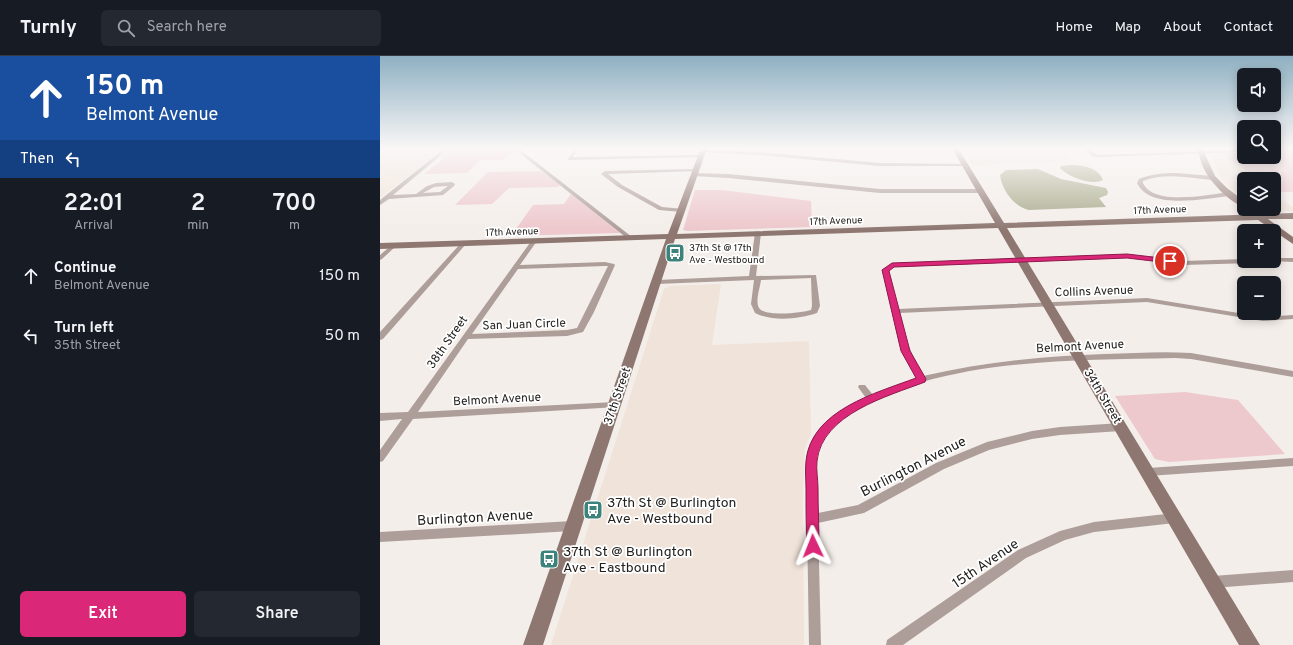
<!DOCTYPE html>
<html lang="en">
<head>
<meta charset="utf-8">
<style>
  body { margin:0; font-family:Overpass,sans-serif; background:#242831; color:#f1f3f6; height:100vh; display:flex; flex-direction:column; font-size:15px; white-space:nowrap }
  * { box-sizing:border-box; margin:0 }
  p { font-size:13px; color:#9ea1a6 }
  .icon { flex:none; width:22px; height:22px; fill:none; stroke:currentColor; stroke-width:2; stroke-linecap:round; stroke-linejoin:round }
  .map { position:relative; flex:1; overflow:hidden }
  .panel { display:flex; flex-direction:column; background:#171b24; width:380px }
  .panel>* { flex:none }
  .top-card { background:#1a4fa0; color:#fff; overflow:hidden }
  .buttons { position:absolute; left:857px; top:12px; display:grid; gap:8px }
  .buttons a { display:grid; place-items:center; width:44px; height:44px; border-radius:6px; background:#171b24; box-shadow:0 2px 10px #0003; font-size:20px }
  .pin { position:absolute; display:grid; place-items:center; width:34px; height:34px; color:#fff; margin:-17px; border:2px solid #fff; border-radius:50%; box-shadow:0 1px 4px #0007 }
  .me { position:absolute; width:44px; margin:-22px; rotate:358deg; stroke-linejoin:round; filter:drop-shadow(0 0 3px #0008) }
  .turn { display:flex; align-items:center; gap:14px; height:84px; padding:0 20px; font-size:18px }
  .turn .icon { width:52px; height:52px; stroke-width:2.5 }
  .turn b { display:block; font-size:28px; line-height:34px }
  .then { display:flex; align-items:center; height:38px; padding:0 20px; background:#0003; gap:8px; font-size:15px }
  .eta { display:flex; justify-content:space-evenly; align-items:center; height:68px; text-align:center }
  .eta b { font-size:24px; font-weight:600; line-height:28px }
  .primary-button { display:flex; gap:8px; margin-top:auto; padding:8px 20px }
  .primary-button a { flex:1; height:46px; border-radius:6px; background:#db2777; color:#fff; font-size:16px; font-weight:600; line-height:46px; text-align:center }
  .primary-button a+a { background:#242831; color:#f1f3f6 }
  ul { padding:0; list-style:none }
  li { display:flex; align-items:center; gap:12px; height:60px; padding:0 20px }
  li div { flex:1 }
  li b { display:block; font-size:15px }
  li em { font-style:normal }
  header { display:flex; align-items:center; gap:24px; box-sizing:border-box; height:56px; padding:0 20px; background:#171b24; border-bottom:1px solid #363941 }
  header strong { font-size:19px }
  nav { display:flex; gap:22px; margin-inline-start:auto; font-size:14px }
  .search { width:280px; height:36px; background:#242831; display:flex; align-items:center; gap:10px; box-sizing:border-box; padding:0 14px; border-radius:6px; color:#9ea1a6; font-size:15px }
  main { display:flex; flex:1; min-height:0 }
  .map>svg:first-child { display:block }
  .built { fill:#f0e3d9 }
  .green { fill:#edc8cd }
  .water { fill:#a7a98a }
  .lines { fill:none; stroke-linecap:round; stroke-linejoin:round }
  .street { fill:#ae9e9a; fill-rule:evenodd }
  .secondary { fill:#8e7771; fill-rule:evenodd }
  .route { fill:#db2777; stroke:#8e194d }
  .labels { text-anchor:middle; stroke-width:3.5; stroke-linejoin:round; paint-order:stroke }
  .far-street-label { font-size:10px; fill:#23211f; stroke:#fff }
  .far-poi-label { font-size:10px; fill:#23211f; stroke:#fff; text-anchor:start }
  .street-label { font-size:12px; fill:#23211f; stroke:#fff }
  .near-street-label { font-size:14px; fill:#23211f; stroke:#fff }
  .near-poi-label { font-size:14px; fill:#23211f; stroke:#fff; text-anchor:start }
</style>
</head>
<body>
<header>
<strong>Turnly</strong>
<div class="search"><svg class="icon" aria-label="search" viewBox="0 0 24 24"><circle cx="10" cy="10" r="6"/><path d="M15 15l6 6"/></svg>Search here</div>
<nav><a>Home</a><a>Map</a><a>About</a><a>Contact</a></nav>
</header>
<main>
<section class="panel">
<div class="top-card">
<div class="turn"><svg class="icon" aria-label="ahead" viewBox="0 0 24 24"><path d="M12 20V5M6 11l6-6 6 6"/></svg><div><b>150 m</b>Belmont Avenue</div></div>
<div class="then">Then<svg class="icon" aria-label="left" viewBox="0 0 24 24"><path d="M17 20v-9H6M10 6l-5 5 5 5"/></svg></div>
</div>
<div class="eta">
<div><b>22:01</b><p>Arrival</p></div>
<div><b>2</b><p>min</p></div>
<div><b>700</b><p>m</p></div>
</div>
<ul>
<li><svg class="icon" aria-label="ahead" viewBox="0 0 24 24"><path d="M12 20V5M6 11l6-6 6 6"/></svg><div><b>Continue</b><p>Belmont Avenue</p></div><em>150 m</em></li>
<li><svg class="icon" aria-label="left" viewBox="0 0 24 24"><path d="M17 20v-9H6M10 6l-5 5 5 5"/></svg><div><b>Turn left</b><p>35th Street</p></div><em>50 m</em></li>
</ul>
<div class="primary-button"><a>Exit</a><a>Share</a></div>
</section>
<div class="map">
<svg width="913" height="589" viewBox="0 0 913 589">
  <rect width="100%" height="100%" fill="#f4eeea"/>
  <path class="built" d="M0 92H64L0 142Z
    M582 92H680L693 105 592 109Z
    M833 98H841L879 123H864V143L851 133 840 121 831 99Z
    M894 139 913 151V155L888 156 878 153H894Z
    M341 228 332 289 429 285 431 378 425 392 423 437 424 589H171L284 233 289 230Z"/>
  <path class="green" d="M72 92H133L135 94 123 104H100L87 117 44 118 64 102H61Z
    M913 92V136H899L894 133V123H879L841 98H864V101H894V93Z
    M161 115 180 129 178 131 129 132 112 148 75 149 108 116Z
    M315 134H342L431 145 432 171 307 175 303 174Z
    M191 138 240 177 131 180 153 149 184 148Z
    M805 336 858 344 905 398 789 406 775 403 735 340Z"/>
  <path class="water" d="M690 109C702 109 718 111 723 124 712 130 688 121 680 112L681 110Z
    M658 113 681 123 726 132 728 136 727 139 719 142 726 151 649 154C634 151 622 134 620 119L626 114Z"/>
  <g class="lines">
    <path class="street" d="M65 92H70L13 139 36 138 47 130 56 127 72 126 75 128 74 130 63 139 9 143 0 149V144ZM66 130H68L60 136 43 137 54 131Z
      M133 92H138L252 181V183H248Z
      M195 92H199L193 101 321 99 323 100 321 101 188 104V103Z
      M703 92H708L718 99 864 94V96L718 101 712 100Z
      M323 94 379 96 500 107 585 108 587 109 585 110H500L379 99 321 96V94Z
      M319 113V115H317L228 118 242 129 282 151 304 153 305 154 302 156 279 154 238 131 221 118 225 115Z
      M315 117 348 118 500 133H601L604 135 601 137H500L348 122 313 120V118Z
      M796 117 833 120 836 122 833 124C810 122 785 116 763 125V127C774 151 830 138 850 136L853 138 850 140C826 142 770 155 757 127L759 123C771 118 783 117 796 117Z
      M378 175 381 177 376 220 436 219 440 250 437 257C419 263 393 266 375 257L371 248 374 224 277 228 274 226 277 224 369 220 375 177ZM431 222 432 250 431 254C422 257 385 261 379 252 375 245 380 232 381 224Z
      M154 183 157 185 140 209 225 206 234 208 235 209 214 256 203 276 187 280 88 283 38 356 235 346 238 347 239 349 238 351 33 363 3 405 0 406V394L22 363 0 365V357L28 356 152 184ZM225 210H228L197 272 187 274 92 278 138 213Z
      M84 185 86 186V188L3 283 0 284V276L82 186Z
      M13 188 15 189V191L2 203 0 204V199Z
      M747 198 804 205 864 203V205H876L873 207 804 209 747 202 514 211 508 215 518 253 767 242 883 261 913 259V263L883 265 767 246 519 257 527 287 543 320C604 306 664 300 725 298 754 297 783 295 811 297L913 315V321L811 303 795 302C711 304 624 303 542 326 531 330 520 335 508 340 484 349 455 361 442 385 431 406 437 434 438 457L478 449 556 407 607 386 652 375 680 371 741 367 744 368 746 371 744 374 741 375 680 379 652 383 609 394 564 413 484 457 438 467 441 589H429L426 404C435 371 455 355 486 342L478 331 479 329H485L493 339 536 322 519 287 502 214 503 213 512 207Z
      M894 202H913V206L892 205H894Z
      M913 402V410L768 420 764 419 763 416 764 413 768 412Z
      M795 457 799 458 800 462 799 466 795 467 714 476 685 484 646 502 523 589H506L507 584 638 494 680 475 714 466Z
      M192 465 196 466 197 470 196 474 192 475 0 486V476Z
      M913 514V526L833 532 829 530 827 526 829 522 833 520Z"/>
    <path class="secondary" d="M321 92H327L297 178 615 167 572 92H578L624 167 913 157V163H888L913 181V188L878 164 627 172 880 589H859L618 172 295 183 163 589H143L286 183 0 193V187L288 178Z
      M816 92H822L835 120 847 132 864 145V151C852 148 831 127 825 115 821 108 820 99 816 92Z"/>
  </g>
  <linearGradient id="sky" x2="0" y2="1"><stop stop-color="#8eb0c2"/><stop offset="0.53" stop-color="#faf7f6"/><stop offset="1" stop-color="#faf7f6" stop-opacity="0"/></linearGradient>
  <rect width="913" height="174" fill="url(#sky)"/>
  <path class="route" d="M747 198 790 203 794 205 790 207 747 202 514 211 509 215 530 295 546 323 545 326C508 340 442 358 437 405 436 414 438 423 438 432 438 452 439 471 439 490L438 495 433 497 428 495 427 490C426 471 426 452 426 433 426 424 425 414 426 405 431 354 496 337 536 322L521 295 502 214 512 207Z"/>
  <defs>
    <g id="bus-square" transform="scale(1)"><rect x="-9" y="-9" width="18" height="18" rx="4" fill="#3c837c" stroke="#fff"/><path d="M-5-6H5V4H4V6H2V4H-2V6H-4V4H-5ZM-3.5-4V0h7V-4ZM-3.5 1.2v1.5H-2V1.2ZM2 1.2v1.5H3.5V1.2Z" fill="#fff"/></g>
  </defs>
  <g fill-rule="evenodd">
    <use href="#bus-square" x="295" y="197"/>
    <use href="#bus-square" x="213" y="454"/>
    <use href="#bus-square" x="169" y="503"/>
  </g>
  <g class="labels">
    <g class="far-street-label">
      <text transform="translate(780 153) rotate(-2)" y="4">17th Avenue</text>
      <text transform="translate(456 164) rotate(-2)" y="4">17th Avenue</text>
      <text transform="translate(132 175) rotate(-2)" y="4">17th Avenue</text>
    </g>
    <g class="far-poi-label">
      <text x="309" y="195">37th St @ 17th<tspan x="309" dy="12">Ave - Westbound</tspan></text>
    </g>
    <g class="street-label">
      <text transform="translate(714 235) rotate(-2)" y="4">Collins Avenue</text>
      <text transform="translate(144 268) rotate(-2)" y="4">San Juan Circle</text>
      <text transform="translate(67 286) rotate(-55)" y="4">38th Street</text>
      <text transform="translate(700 290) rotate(-3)" y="4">Belmont Avenue</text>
      <text transform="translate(237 340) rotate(-71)" y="4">37th Street</text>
      <text transform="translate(723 340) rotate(59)" y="4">34th Street</text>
      <text transform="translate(117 343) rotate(-3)" y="4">Belmont Avenue</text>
    </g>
    <g class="near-street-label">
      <text transform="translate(533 410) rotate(-27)" y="5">Burlington Avenue</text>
      <text transform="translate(95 461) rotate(-3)" y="5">Burlington Avenue</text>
      <text transform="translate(605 507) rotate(-34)" y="5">15th Avenue</text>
    </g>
    <g class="near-poi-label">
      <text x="227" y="451">37th St @ Burlington<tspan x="227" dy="16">Ave - Westbound</tspan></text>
      <text x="183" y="500">37th St @ Burlington<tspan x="183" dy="16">Ave - Eastbound</tspan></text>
    </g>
  </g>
</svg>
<div class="buttons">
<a><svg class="icon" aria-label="sound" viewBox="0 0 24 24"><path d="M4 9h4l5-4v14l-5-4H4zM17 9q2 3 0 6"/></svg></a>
<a><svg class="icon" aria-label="search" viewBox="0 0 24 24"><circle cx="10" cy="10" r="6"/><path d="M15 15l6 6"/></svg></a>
<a><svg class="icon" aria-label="layers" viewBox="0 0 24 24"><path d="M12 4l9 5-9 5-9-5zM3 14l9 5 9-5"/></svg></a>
<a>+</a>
<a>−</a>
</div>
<div class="pin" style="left:790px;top:205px;background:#d93025"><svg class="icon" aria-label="arrive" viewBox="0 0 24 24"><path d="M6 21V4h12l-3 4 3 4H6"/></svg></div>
<svg class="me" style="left:433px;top:490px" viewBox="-20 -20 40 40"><path d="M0-17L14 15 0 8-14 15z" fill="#db2777" stroke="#fff" stroke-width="4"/></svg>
</div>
</main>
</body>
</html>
